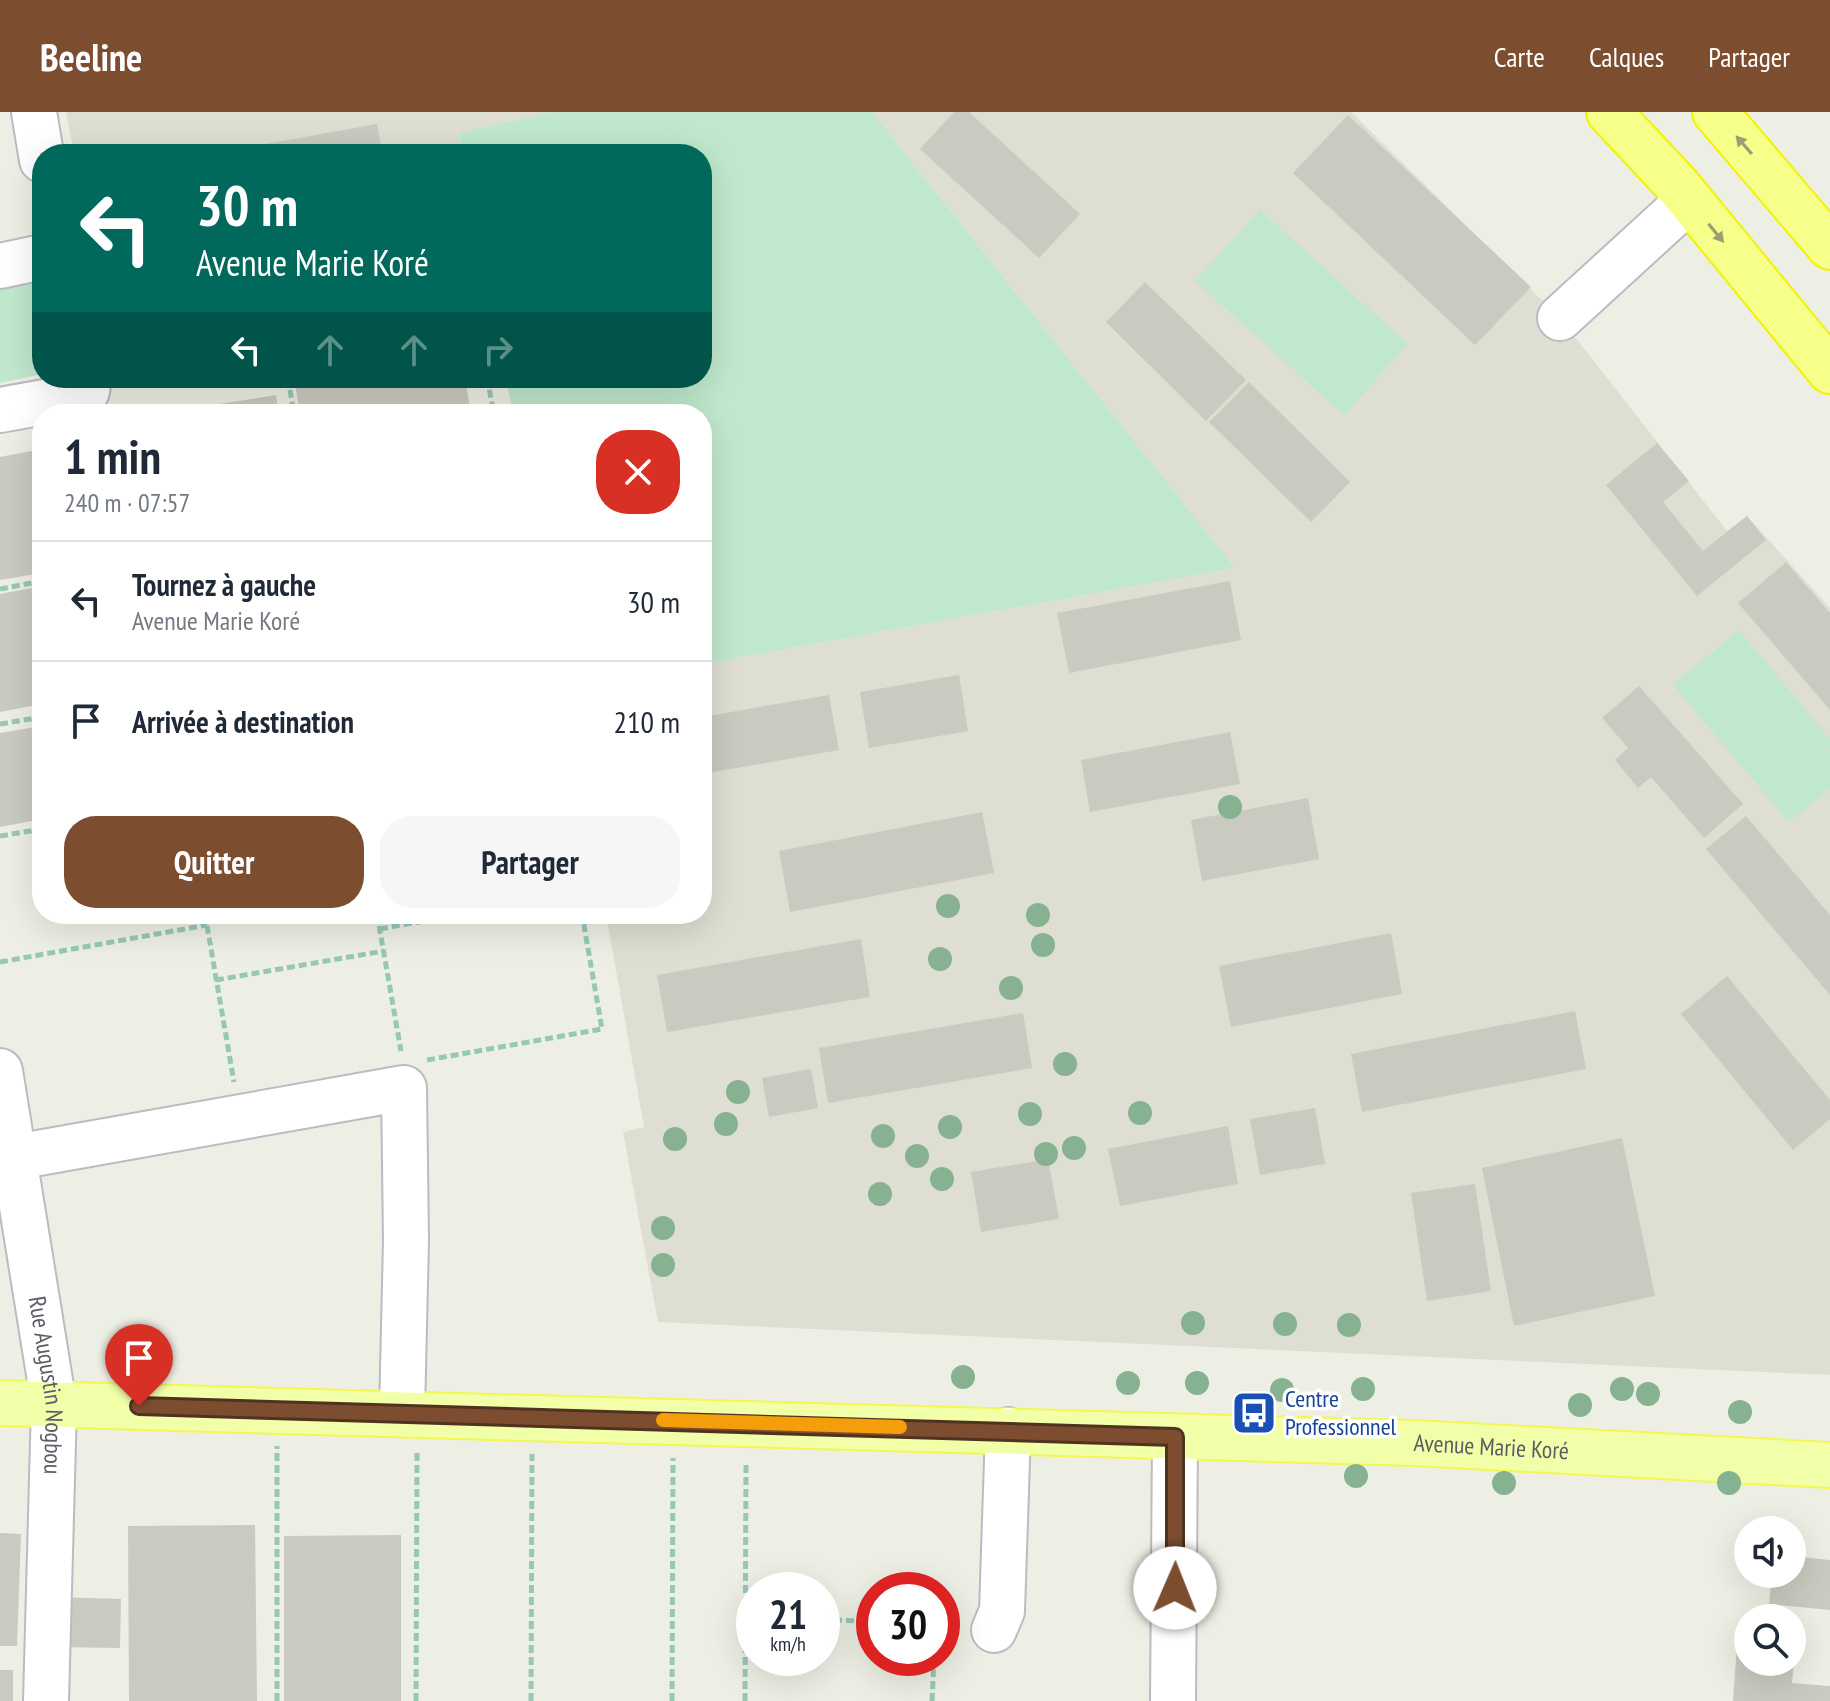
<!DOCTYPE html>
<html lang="fr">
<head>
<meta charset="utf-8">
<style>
  body { margin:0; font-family:"PT Sans Narrow",sans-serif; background:#f6f6f7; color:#1f2937; height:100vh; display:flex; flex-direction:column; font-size:30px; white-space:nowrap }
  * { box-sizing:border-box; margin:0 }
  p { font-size:26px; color:#747a83 }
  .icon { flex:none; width:44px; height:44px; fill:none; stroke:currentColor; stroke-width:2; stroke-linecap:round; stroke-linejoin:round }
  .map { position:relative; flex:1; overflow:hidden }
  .panel { position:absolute; left:32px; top:292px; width:680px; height:520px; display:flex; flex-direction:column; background:#fff; border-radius:32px; box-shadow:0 8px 32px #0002 }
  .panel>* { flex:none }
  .top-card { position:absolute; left:32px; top:32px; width:680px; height:244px; border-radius:32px; box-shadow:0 8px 32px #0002; background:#00695c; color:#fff; overflow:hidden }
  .fabs { position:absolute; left:1734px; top:1404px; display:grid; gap:16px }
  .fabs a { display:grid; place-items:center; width:72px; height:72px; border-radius:50%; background:#fff; box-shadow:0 8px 32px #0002; font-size:40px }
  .speed { position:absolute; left:736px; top:1460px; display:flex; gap:16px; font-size:40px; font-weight:700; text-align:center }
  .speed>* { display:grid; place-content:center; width:104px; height:104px; border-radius:50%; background:#fff; box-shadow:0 8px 32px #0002; line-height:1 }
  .speed small { font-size:20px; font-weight:400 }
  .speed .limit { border:12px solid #d22; background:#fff; color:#111 }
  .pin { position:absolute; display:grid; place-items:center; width:68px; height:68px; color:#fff; margin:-82px -34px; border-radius:50% 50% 50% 0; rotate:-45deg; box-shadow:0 0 8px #0007 }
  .pin .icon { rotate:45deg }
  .me { position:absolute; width:88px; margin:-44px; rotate:1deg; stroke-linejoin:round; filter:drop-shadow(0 0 6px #0008) }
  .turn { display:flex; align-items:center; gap:28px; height:168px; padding:0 32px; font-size:36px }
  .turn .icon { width:104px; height:104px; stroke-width:2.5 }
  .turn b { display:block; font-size:56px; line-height:68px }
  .lanes { display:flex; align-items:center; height:76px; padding:0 32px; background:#0003; justify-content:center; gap:40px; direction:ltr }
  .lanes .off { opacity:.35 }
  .round { display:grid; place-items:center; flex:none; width:84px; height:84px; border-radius:32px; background:#f6f6f7 }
  .overview { display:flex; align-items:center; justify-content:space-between; height:136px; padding:0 32px }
  h1 { font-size:48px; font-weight:700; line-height:60px }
  .primary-button { display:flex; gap:16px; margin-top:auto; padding:16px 32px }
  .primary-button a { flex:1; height:92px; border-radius:32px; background:#7d4d30; color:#fff; font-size:32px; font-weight:700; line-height:92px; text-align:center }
  .primary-button a+a { background:#f6f6f7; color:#1f2937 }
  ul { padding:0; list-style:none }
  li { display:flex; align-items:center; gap:24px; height:120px; padding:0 32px; border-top:2px solid #e0e1e3 }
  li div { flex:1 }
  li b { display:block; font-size:30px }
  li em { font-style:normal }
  header { display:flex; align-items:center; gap:48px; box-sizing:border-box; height:112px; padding:0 40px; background:#7d4d30; color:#fff }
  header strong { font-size:38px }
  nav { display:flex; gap:44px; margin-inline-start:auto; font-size:28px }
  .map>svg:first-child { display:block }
  .education { fill:#dedfd2 }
  .pitch { fill:#bfe8cc }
  .building { fill:#cacac0 }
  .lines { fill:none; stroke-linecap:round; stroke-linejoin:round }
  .minor-casing { stroke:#bbbbc3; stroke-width:48 }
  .major-casing { stroke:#f2f853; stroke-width:48 }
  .highway-casing { stroke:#f1f300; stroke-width:48 }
  .path { stroke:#97c8b5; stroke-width:5; stroke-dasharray:8 4; stroke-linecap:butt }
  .minor { stroke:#fff; stroke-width:44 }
  .major { stroke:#f1ffa9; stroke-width:44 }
  .highway { stroke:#f7ff8b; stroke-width:44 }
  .tree { fill:#86b291 }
  .oneway { fill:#9a9e74 }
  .route-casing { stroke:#51321f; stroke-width:20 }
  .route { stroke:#7d4d30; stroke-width:14 }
  .slow { stroke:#f59e0b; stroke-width:14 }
  .labels { text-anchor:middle; stroke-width:7; stroke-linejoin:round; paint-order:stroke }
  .street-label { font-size:24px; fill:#5c5d65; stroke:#fff }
  .transit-label { font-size:24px; fill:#164399; stroke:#fff; text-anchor:start }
</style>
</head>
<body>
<header>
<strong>Beeline</strong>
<nav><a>Carte</a><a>Calques</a><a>Partager</a></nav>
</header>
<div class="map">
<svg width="1830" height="1589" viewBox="0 0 1830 1589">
  <rect width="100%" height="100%" fill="#eeefe4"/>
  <path class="education" d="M66 0H552L459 21 463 42H74Z
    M872 0H1351L1560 206 1727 419 1747 404 1830 496V1263L658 1210 623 1020 644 1015 606 802H702V552L1235 456Z"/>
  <path class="pitch" d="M552 0H872L1235 456 702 552V302H513L506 266H702V42H463L459 21Z
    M1260 98 1408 232 1344 303 1195 169Z
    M39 164 42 262 0 271V172Z
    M1739 518 1830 627V676L1789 710 1673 573Z"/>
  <path class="building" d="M954 0H969L1080 102 1039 146 920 37Z
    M1348 3 1531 175 1475 233 1293 61Z
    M377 12 383 42H220V40Z
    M1145 170 1246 268 1206 309 1106 210Z
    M294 266H465L471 302H300Z
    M1249 270 1350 370 1311 410 1209 310Z
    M276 283 279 302H169L168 300Z
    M1657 331 1689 369 1663 390 1703 439 1747 404 1766 428 1697 484 1606 373Z
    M42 337V461L0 468V345Z
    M1786 450 1830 501V598L1738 491Z
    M1230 469 1241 528 1069 561 1057 501Z
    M42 474V592L0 600V482Z
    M959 563 968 619 869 636 860 580Z
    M1639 574 1743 692 1704 726 1651 665 1638 676 1615 648 1628 636 1602 606Z
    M829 583 839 638 702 662V605Z
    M42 614V707L0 715V621Z
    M1230 620 1240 672 1090 700 1081 648Z
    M1308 686 1319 747 1202 769 1191 708Z
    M982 700 994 761 790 800 779 739Z
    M1746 704 1830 803V883L1706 737Z
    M385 802H426V804L387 811Z
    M1391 821 1402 882 1231 915 1219 854Z
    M861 827 870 885 667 920 657 863Z
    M1727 864 1830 988V1007L1793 1038 1681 902Z
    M1575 899 1586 957 1362 1000 1351 942Z
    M1023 901 1032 956 828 991 819 936Z
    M811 957 818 996 769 1005 762 966Z
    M1315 996 1325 1052 1260 1063 1250 1007Z
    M1228 1014 1238 1072 1120 1094 1108 1037Z
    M1622 1026 1655 1184 1514 1214 1482 1056Z
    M1048 1047 1059 1107 981 1120 971 1060Z
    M1475 1072 1491 1179 1427 1189 1411 1081Z
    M255 1413 257 1589H129L128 1414Z
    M0 1421 21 1422 17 1534H0Z
    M401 1423V1589H284V1424Z
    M1792 1444 1830 1448V1498L1769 1492 1772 1462H1792Z
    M52 1485 121 1487 120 1536 51 1535Z
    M1737 1533H1748V1550H1794L1792 1571 1830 1574V1589H1733Z
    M0 1558H13V1589H0Z"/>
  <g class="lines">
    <g class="minor-casing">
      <g id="minor">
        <path d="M34 0 42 48"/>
        <path d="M0 154 42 145"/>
        <path d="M1560 206 1689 88"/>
        <path d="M0 298 78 284 87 279 89 266"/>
        <path id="s1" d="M0 959 54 1293 46 1589"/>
        <path d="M16 1045 404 976 406 1128 402 1301"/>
        <path d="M994 1518 1002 1499 1008 1318"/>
        <path d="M1173 1589 1175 1325"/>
      </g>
    </g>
    <g class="major-casing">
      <g id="major">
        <path id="s2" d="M0 1291 1414 1331 1830 1353"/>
      </g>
    </g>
    <g class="highway-casing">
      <path id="highway" d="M1609 0 1679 75 1830 259
        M1715 0 1830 135"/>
    </g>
    <path class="path" d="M288 266 294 302
      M487 266 494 302
      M0 477 42 469
      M0 612 42 605
      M0 724 42 717
      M205 802 234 970
      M377 802 401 939
      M380 817 461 802
      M0 850 207 813
      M216 868 384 839
      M427 948 602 917 582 802
      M822 1507 874 1510
      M942 1514 957 1515
      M277 1589V1334
      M416 1589 417 1338
      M531 1589 532 1342
      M672 1589 673 1346
      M745 1589 746 1351
      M932 1589 934 1546"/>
    <use href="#minor" class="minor"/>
    <use href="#major" class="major"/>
    <use href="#highway" class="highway"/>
  </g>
  <g class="tree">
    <circle cx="1230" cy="695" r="12"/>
    <circle cx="948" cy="794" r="12"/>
    <circle cx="1038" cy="803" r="12"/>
    <circle cx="1043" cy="833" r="12"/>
    <circle cx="940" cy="847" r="12"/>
    <circle cx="1011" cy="876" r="12"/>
    <circle cx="1065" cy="952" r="12"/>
    <circle cx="738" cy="980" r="12"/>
    <circle cx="1140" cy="1001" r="12"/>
    <circle cx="1030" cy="1002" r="12"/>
    <circle cx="726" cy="1012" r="12"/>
    <circle cx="950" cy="1015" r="12"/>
    <circle cx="883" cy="1024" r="12"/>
    <circle cx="675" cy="1027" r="12"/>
    <circle cx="1074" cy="1036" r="12"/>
    <circle cx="1046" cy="1042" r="12"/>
    <circle cx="917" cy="1044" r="12"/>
    <circle cx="942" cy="1067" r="12"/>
    <circle cx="880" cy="1082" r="12"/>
    <circle cx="663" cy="1116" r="12"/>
    <circle cx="663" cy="1153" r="12"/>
    <circle cx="1193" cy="1211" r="12"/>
    <circle cx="1285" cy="1212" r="12"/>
    <circle cx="1349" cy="1213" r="12"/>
    <circle cx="963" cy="1265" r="12"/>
    <circle cx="1128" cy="1271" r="12"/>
    <circle cx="1197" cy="1271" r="12"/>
    <circle cx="1363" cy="1277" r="12"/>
    <circle cx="1622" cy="1277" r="12"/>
    <circle cx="1282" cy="1278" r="12"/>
    <circle cx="1648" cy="1282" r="12"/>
    <circle cx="1580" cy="1293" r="12"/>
    <circle cx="1740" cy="1300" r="12"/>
    <circle cx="1356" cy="1364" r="12"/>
    <circle cx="1504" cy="1371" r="12"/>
    <circle cx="1729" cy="1371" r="12"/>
  </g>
  <defs><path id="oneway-solid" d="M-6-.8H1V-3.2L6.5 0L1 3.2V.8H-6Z" transform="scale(2)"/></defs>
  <g class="oneway">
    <use href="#oneway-solid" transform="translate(1744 33) rotate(-131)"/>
    <use href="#oneway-solid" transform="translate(1716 121) rotate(51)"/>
  </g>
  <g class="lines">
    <g class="route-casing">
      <path id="route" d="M139 1294 1175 1325V1476"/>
    </g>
    <use href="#route" class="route"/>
    <path class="slow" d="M663 1308 900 1315"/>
  </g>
  <defs>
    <g id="bus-square" transform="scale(2.3)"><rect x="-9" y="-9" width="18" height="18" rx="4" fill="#1a4fb4" stroke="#fff"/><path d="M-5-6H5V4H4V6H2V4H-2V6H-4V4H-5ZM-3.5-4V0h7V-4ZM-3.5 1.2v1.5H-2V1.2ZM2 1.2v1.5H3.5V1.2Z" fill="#fff"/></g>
  </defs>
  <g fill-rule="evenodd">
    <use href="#bus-square" x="1254" y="1301"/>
  </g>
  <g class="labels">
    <g class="street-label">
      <text dy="8" stroke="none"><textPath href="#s1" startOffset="318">Rue Augustin Nogbou</textPath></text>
      <text dy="8" stroke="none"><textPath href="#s2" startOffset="1492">Avenue Marie Koré</textPath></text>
    </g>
    <g class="transit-label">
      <text x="1285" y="1295">Centre<tspan x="1285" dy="28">Professionnel</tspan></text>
    </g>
  </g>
</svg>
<div class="fabs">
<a><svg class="icon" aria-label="sound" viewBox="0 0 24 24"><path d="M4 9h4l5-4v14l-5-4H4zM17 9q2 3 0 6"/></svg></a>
<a><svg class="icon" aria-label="search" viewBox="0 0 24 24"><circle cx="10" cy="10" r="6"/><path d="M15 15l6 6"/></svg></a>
</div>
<div class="speed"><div>21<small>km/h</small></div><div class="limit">30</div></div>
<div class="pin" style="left:139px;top:1294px;background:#d93025"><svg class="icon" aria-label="arrive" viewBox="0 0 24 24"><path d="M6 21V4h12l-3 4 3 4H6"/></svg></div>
<svg class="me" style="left:1175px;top:1476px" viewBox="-20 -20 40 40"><circle r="19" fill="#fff"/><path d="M0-13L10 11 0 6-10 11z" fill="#7d4d30"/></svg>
<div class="top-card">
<div class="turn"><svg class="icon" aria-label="left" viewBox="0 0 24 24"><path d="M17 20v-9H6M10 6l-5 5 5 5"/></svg><div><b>30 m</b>Avenue Marie Koré</div></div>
<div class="lanes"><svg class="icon" aria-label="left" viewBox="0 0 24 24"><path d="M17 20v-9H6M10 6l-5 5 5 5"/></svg><svg class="icon off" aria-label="ahead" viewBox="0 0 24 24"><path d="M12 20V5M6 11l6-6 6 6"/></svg><svg class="icon off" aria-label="ahead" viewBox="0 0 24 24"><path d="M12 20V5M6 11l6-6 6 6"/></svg><svg class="icon off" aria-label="right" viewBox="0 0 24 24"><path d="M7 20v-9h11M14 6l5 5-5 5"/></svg></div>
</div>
<section class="panel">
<div class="overview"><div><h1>1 min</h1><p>240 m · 07:57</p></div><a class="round" style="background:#d93025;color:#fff"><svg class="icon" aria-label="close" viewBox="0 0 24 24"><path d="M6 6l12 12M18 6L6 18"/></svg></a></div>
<ul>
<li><svg class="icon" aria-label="left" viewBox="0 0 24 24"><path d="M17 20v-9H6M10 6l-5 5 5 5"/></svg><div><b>Tournez à gauche</b><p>Avenue Marie Koré</p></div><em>30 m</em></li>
<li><svg class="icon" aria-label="arrive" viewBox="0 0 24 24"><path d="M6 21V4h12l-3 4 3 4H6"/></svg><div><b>Arrivée à destination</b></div><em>210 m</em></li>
</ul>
<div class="primary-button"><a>Quitter</a><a>Partager</a></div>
</section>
</div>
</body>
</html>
